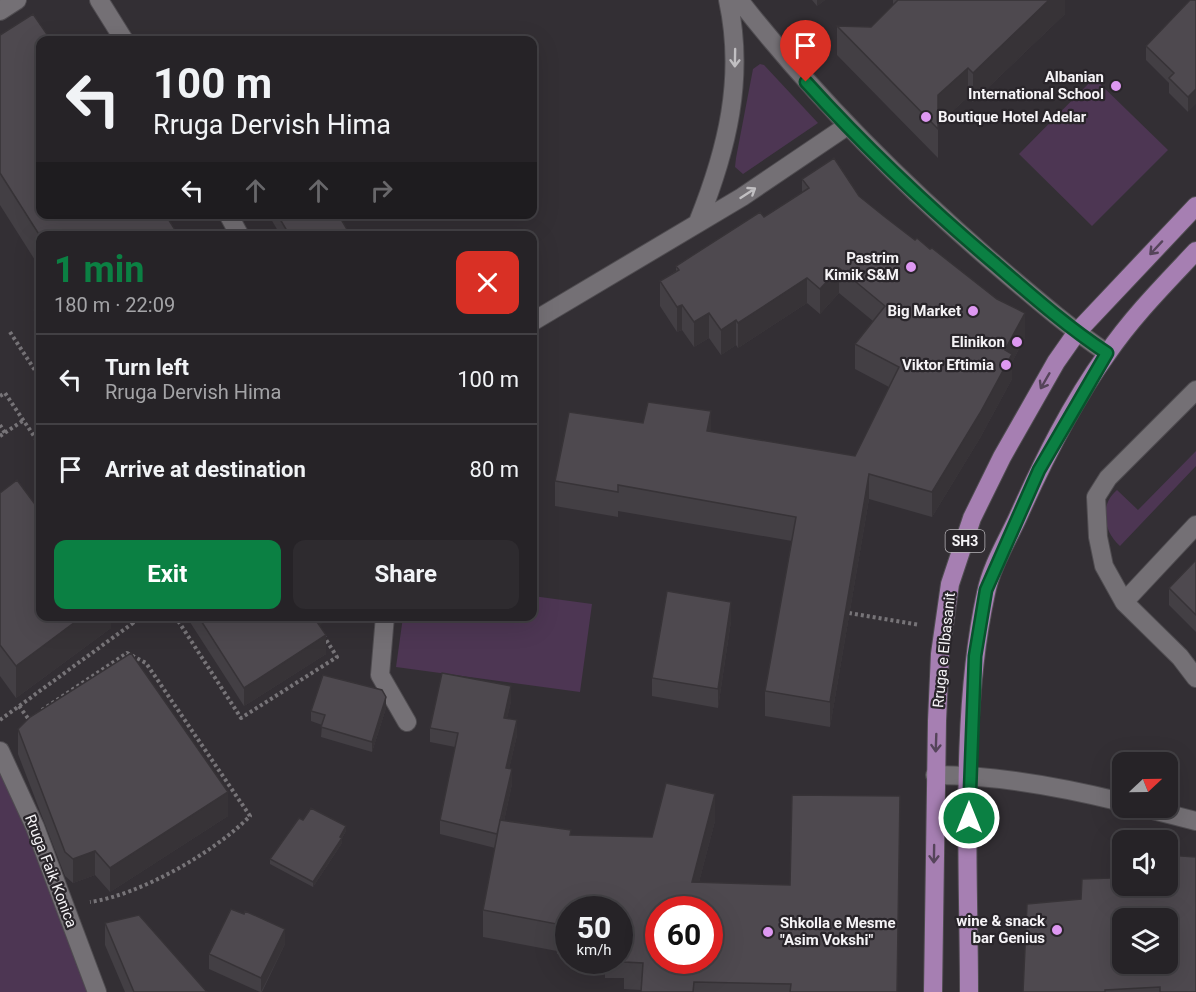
<!DOCTYPE html>
<html lang="en">
<head>
<meta charset="utf-8">
<style>
  body { margin:0; font-family:Roboto,sans-serif; background:#2e2b2f; color:#f1f3f6; height:100vh; display:flex; flex-direction:column; font-size:22px; white-space:nowrap }
  * { box-sizing:border-box; margin:0 }
  p { font-size:20px; color:#a4a4a7 }
  .icon { flex:none; width:33px; height:33px; fill:none; stroke:currentColor; stroke-width:2; stroke-linecap:round; stroke-linejoin:round }
  .map { position:relative; flex:1; overflow:hidden }
  .panel { position:absolute; left:36px; top:231px; width:501px; height:390px; display:flex; flex-direction:column; background:#262327; border-radius:12px; box-shadow:0 6px 24px #0002,0 0 0 2px #424044 }
  .panel>* { flex:none }
  .top-card { position:absolute; left:36px; top:36px; width:501px; height:183px; border-radius:12px; box-shadow:0 6px 24px #0002,0 0 0 2px #424044; background:#262327; color:#f1f3f6; overflow:hidden }
  .needle { width:39px; rotate:68deg }
  .fabs { position:absolute; left:1112px; top:752px; display:grid; gap:12px }
  .fabs a { display:grid; place-items:center; width:66px; height:66px; border-radius:12px; background:#262327; box-shadow:0 6px 24px #0002,0 0 0 2px #424044; font-size:30px }
  .speed { position:absolute; left:555px; top:896px; display:flex; gap:12px; font-size:30px; font-weight:700; text-align:center }
  .speed>* { display:grid; place-content:center; width:78px; height:78px; border-radius:50%; background:#262327; box-shadow:0 6px 24px #0002,0 0 0 2px #424044; line-height:1 }
  .speed small { font-size:15px; font-weight:400 }
  .speed .limit { border:9px solid #d22; background:#fff; color:#111 }
  .pin { position:absolute; display:grid; place-items:center; width:51px; height:51px; color:#fff; margin:-62px -26px; border-radius:50% 50% 50% 0; rotate:-45deg; box-shadow:0 0 6px #0007 }
  .pin .icon { rotate:45deg }
  .me { position:absolute; width:66px; margin:-33px; rotate:0deg; stroke-linejoin:round; filter:drop-shadow(0 0 4px #0008) }
  .turn { display:flex; align-items:center; gap:21px; height:126px; padding:0 18px; font-size:27px }
  .turn .icon { width:78px; height:78px; stroke-width:2.5 }
  .turn b { display:block; font-size:42px; line-height:51px }
  .lanes { display:flex; align-items:center; height:57px; padding:0 18px; background:#0003; justify-content:center; gap:30px; direction:ltr }
  .lanes .off { opacity:.35 }
  .round { display:grid; place-items:center; flex:none; width:63px; height:63px; border-radius:12px; background:#2e2b2f }
  .head { display:flex; align-items:center; justify-content:space-between; height:102px; padding:0 18px }
  h1 { font-size:36px; font-weight:700; line-height:45px; color:#0b8043 }
  .action { display:flex; gap:12px; margin-top:auto; padding:12px 18px }
  .action a { flex:1; height:69px; border-radius:12px; background:#0b8043; color:#fff; font-size:24px; font-weight:700; line-height:69px; text-align:center }
  .action a+a { background:#2e2b2f; color:#f1f3f6 }
  ul { padding:0; list-style:none }
  li { display:flex; align-items:center; gap:18px; height:90px; padding:0 18px; border-top:2px solid #424044 }
  li div { flex:1 }
  li b { display:block; font-size:22px }
  li em { font-style:normal }
  .map>svg:first-child { display:block }
  .green { fill:#4d3653 }
  .lines { fill:none; stroke-linecap:round; stroke-linejoin:round }
  .lane-casing { stroke:#4f4c50; stroke-width:20 }
  .street-casing { stroke:#4f4c50; stroke-width:20 }
  .primary-casing { stroke:#4f4c50; stroke-width:20 }
  .path { stroke:#777478; stroke-width:4; stroke-dasharray:3 3; stroke-linecap:butt }
  .lane { stroke:#747075; stroke-width:18 }
  .street { stroke:#747075; stroke-width:18 }
  .primary { stroke:#a67fb2; stroke-width:18 }
  .wall { fill:#433f44 }
  .shaded-wall { fill:#373337 }
  .building { fill:#4e494f; stroke:#373337; stroke-width:1.5; fill-rule:evenodd }
  .oneway { stroke:#c1bfc2 }
  .oneway2 { stroke:#55445a }
  .route-casing { stroke:#07532c; stroke-width:15 }
  .route { stroke:#0b8043; stroke-width:10 }
  .poi-dot { fill:#de98f2; stroke:#29252a; stroke-width:2 }
  .labels { text-anchor:middle; stroke-width:4.5; stroke-linejoin:round; paint-order:stroke }
  .shield { fill:#29252a; stroke:#b8b5b9; stroke-width:1.5 }
  .shield-label { font-size:14px; font-weight:bold; fill:#f5f3f6 }
  .poi-label { font-size:15px; font-weight:bold; fill:#f5f3f6; stroke:#29252a; text-anchor:end }
  .street-label { font-size:15px; fill:#f5f3f6; stroke:#29252a }
</style>
</head>
<body>
<div class="map">
<svg width="1196" height="992" viewBox="0 0 1196 992">
  <rect width="100%" height="100%" fill="#332f34"/>
  <path class="green" d="M760 64 764 65 818 123 743 174 735 167 736 158 753 69Z
    M1094 78 1168 150 1092 226 1019 154Z
    M1196 451V466L1120 546C1103 531 1099 505 1117 490L1138 510Z
    M533 596 592 604 580 692 396 667 403 617 532 616Z
    M0 751 97 992H0Z"/>
  <g class="lines">
    <g class="lane-casing">
      <path id="lane" d="M1196 525 1124 602 1180 657 1196 678
        M1124 602 1104 566 1098 537 1096 497 1108 478 1196 390
        M385 616 380 675 407 722
        M935 775C997 775 1061 787 1122 802
        M1141 807 1196 821"/>
    </g>
    <g class="street-casing">
      <path id="street" d="M99 0 124 40
        M739 0C814 96 898 180 989 259 1028 292 1065 325 1107 353
        M0 11 17 0
        M228 214 240 236
        M698 222C727 150 745 78 728 0
        M532 322 742 197 847 126
        M0 751 35 827 97 992"/>
    </g>
    <g class="primary-casing">
      <path id="primary" d="M933 992 937 721 940 654 950 584 972 518 1002 457 1056 362 1077 332 1196 206
        M969 992C969 865 959 716 986 593 991 567 1007 541 1018 517 1043 461 1071 404 1107 354 1133 316 1165 284 1196 251"/>
    </g>
    <path class="path" d="M10 332 40 378
      M0 396 5 393 40 445
      M0 425 5 433
      M0 436 24 420
      M849 613 920 625
      M175 616 241 718 337 657 323 635
      M19 706 30 721
      M42 710 127 653 146 663 250 816C215 852 140 895 90 902
      M0 720 133 623 134 616"/>
    <use href="#lane" class="lane"/>
    <use href="#street" class="street"/>
    <use href="#primary" class="primary"/>
  </g>
  <path class="wall" d="M812 0H825L817 6Z
    M893 0H1065V14L973 102 968 97 938 124V158L837 55V26L871 27 893 5Z
    M1190 0 1188 112 1169 93V83L1146 60V46Z
    M0 35 40 236V268L0 205Z
    M802 179 859 196 1025 338 1012 362V379L980 438 932 517 869 499 830 727 765 716V691L792 541 618 511V517L555 506V481L711 432 855 456 889 387 855 369V344L873 321 839 293 820 314 807 303 738 348 736 345 721 355 709 338 694 347 682 330 677 332 660 306V281L676 271V266L764 217 802 192Z
    M268 214H338L351 236H281Z
    M40 305V353L34 342V310Z
    M0 493 111 616V628L16 698 0 676Z
    M1196 560V632L1169 605V588Z
    M186 616H334L319 625 326 654 244 706Z
    M731 621 718 708 652 696V678Z
    M511 701 507 718 517 735 509 769 512 784 504 821 571 835 652 837 715 821 699 882 897 992H641V990L624 989V978H605V967H585V960H620V909H568V955L557 954V951L483 937V910L495 848 440 834V820L455 747 430 742V728Z
    M386 708 372 752 321 737 322 725 311 721V711Z
    M18 729 228 816 110 892 95 875 73 883 65 876 18 754Z
    M303 820 346 831 342 838V843L313 887 270 864V859Z
    M1111 878 1196 992H1023L1081 899Z
    M105 923 207 992H125L105 945Z
    M285 944 262 992H260L209 969V954Z"/>
  <path class="shaded-wall" d="M817 0H825L817 6Z
    M1049 0H1065V14L973 102V73Z
    M968 68V97L938 124V95Z
    M1196 89V104L1188 112V97Z
    M839 268V293L820 314V289Z
    M807 278V303L738 348V323Z
    M682 305V330L677 332V307Z
    M709 313V338L694 347V322Z
    M1025 313V338L1012 362V379L980 438 932 517V492Z
    M736 320V345L721 355V330Z
    M711 411V436L707 431Z
    M869 474V499L830 727V702Z
    M731 602V621L718 708V689Z
    M83 616H111V628L16 698V666Z
    M311 616H334L311 631Z
    M326 635V654L244 706V688Z
    M511 686V701L504 733V718Z
    M386 697V708L372 752V742Z
    M517 720V735L506 783V768Z
    M512 769V784L498 849V834Z
    M228 792V816L110 892V868Z
    M715 794V821L692 909V882Z
    M346 826V831L342 838V843L313 887V882Z
    M95 851V875L73 883V859Z
    M285 929V944L261 992V978Z"/>
  <path class="building" d="M898 0H1049L973 73 968 68 938 95V129L837 26 871 27Z
    M1190 0H1196V89L1188 97 1169 78 1174 73 1146 46Z
    M33 14 51 40H40V214H165L179 236H40L0 173V35Z
    M834 158 859 196 885 217 915 240 917 238 930 249 932 248 997 299 1025 313 1005 350 1012 354 980 413 932 492 869 474 830 702 765 691 796 517 618 485V492L555 481 569 412 643 423 648 402 711 411 707 431 855 456 899 367 855 344 885 306 839 268 820 289 807 278 738 323 736 320 721 330 709 313 694 322 682 305 677 307 660 281 679 270 676 266 760 212 764 217 809 188 802 179Z
    M277 214H338L351 236H290Z
    M40 305V320L34 310Z
    M17 480 40 511V616H83L16 666 0 645V493Z
    M1196 560V615L1169 588Z
    M667 591 731 602 718 689 652 678Z
    M198 616H313L326 635 244 688Z
    M131 653 228 792 110 868 95 851 73 859 65 852 18 729 30 717Z
    M442 673 511 686 504 718 517 720 506 768 512 769 497 834 440 820 458 733 430 728Z
    M323 675 382 690 386 697 372 742 321 727 325 715 311 711Z
    M666 783 715 794 692 882 790 885 792 795 900 796 897 992H790L791 984 694 982 693 992H641L643 963 624 962V951H620V909H568V928L557 927V924L483 910 500 820 571 830 570 835 652 837ZM658 909H710V960H658Z
    M311 808 346 826 340 837 342 838 313 882 270 859 299 818 303 820Z
    M1167 855 1196 857V992H1160V987L1105 990V992H1023L1027 904 1081 899 1082 879 1111 878 1113 859 1122 858V885H1167ZM1122 918H1167V963H1122Z
    M231 909 244 914 245 911 285 929 261 978 209 954Z
    M139 915 207 992H134L105 923Z"/>
  <defs><path id="oneway-shaft" d="M-6 0H5M1.5-3L5.5 0L1.5 3" fill="none" stroke-width="1.6" stroke-linecap="round" stroke-linejoin="round" transform="scale(1.5)"/></defs>
  <g class="oneway">
    <use href="#oneway-shaft" transform="translate(735 58) rotate(91)"/>
    <use href="#oneway-shaft" transform="translate(748 193) rotate(-33)"/>
  </g>
  <g class="oneway2">
    <use href="#oneway-shaft" transform="translate(1156 248) rotate(133)"/>
    <use href="#oneway-shaft" transform="translate(1045 381) rotate(120)"/>
    <use href="#oneway-shaft" transform="translate(936 743) rotate(92)"/>
    <use href="#oneway-shaft" transform="translate(934 854) rotate(91)"/>
  </g>
  <g class="lines">
    <g class="route-casing">
      <path id="route" d="M806 82C864 146 927 206 993 262 1030 294 1066 326 1107 353L1039 470 986 590 975 656 969 818"/>
    </g>
    <use href="#route" class="route"/>
  </g>
  <g class="poi-dot">
    <circle cx="1116" cy="86" r="6"/>
    <circle cx="926" cy="117" r="6"/>
    <circle cx="911" cy="267" r="6"/>
    <circle cx="973" cy="311" r="6"/>
    <circle cx="1017" cy="342" r="6"/>
    <circle cx="1006" cy="365" r="6"/>
    <circle cx="1057" cy="930" r="6"/>
    <circle cx="768" cy="932" r="6"/>
  </g>
  <g class="labels">
    <rect class="shield" x="945.5" y="530" width="39" height="22" rx="4.5"/>
    <g class="shield-label">
      <text x="965" y="546">SH3</text>
    </g>
    <g class="poi-label">
      <text x="1104" y="82">Albanian<tspan x="1104" dy="17">International School</tspan></text>
      <text x="938" y="122" text-anchor="start">Boutique Hotel Adelar</text>
      <text x="899" y="263">Pastrim<tspan x="899" dy="17">Kimik S&amp;M</tspan></text>
      <text x="961" y="316">Big Market</text>
      <text x="1005" y="347">Elinikon</text>
      <text x="994" y="370">Viktor Eftimia</text>
      <text x="1045" y="926">wine &amp; snack<tspan x="1045" dy="17">bar Genius</tspan></text>
      <text x="780" y="928" text-anchor="start">Shkolla e Mesme<tspan x="780" dy="17">"Asim Vokshi"</tspan></text>
    </g>
    <g class="street-label">
      <text transform="translate(944 650) rotate(-84)" y="5">Rruga e Elbasanit</text>
      <text transform="translate(51 871) rotate(69)" y="5">Rruga Faik Konica</text>
    </g>
  </g>
</svg>
<div class="fabs">
<a><svg class="needle" viewBox="-14 -14 28 28"><path d="M0-13l5 13h-10z" fill="#e53935"/><path d="M0 13l5-13h-10z" fill="#a4a4a7"/></svg></a>
<a><svg class="icon" aria-label="sound" viewBox="0 0 24 24"><path d="M4 9h4l5-4v14l-5-4H4zM17 9q2 3 0 6"/></svg></a>
<a><svg class="icon" aria-label="layers" viewBox="0 0 24 24"><path d="M12 4l9 5-9 5-9-5zM3 14l9 5 9-5"/></svg></a>
</div>
<div class="speed"><div>50<small>km/h</small></div><div class="limit">60</div></div>
<div class="pin" style="left:806px;top:82px;background:#d93025"><svg class="icon" aria-label="arrive" viewBox="0 0 24 24"><path d="M6 21V4h12l-3 4 3 4H6"/></svg></div>
<svg class="me" style="left:969px;top:818px" viewBox="-20 -20 40 40"><circle r="17" fill="#0b8043" stroke="#fff" stroke-width="3"/><path d="M0-11L8 9 0 5-8 9z" fill="#fff"/></svg>
<div class="top-card">
<div class="turn"><svg class="icon" aria-label="left" viewBox="0 0 24 24"><path d="M17 20v-9H6M10 6l-5 5 5 5"/></svg><div><b>100 m</b>Rruga Dervish Hima</div></div>
<div class="lanes"><svg class="icon" aria-label="left" viewBox="0 0 24 24"><path d="M17 20v-9H6M10 6l-5 5 5 5"/></svg><svg class="icon off" aria-label="ahead" viewBox="0 0 24 24"><path d="M12 20V5M6 11l6-6 6 6"/></svg><svg class="icon off" aria-label="ahead" viewBox="0 0 24 24"><path d="M12 20V5M6 11l6-6 6 6"/></svg><svg class="icon off" aria-label="right" viewBox="0 0 24 24"><path d="M7 20v-9h11M14 6l5 5-5 5"/></svg></div>
</div>
<section class="panel">
<div class="head"><div><h1>1 min</h1><p>180 m · 22:09</p></div><a class="round" style="background:#d93025;color:#fff"><svg class="icon" aria-label="close" viewBox="0 0 24 24"><path d="M6 6l12 12M18 6L6 18"/></svg></a></div>
<ul>
<li><svg class="icon" aria-label="left" viewBox="0 0 24 24"><path d="M17 20v-9H6M10 6l-5 5 5 5"/></svg><div><b>Turn left</b><p>Rruga Dervish Hima</p></div><em>100 m</em></li>
<li><svg class="icon" aria-label="arrive" viewBox="0 0 24 24"><path d="M6 21V4h12l-3 4 3 4H6"/></svg><div><b>Arrive at destination</b></div><em>80 m</em></li>
</ul>
<div class="action"><a>Exit</a><a>Share</a></div>
</section>
</div>
</body>
</html>
